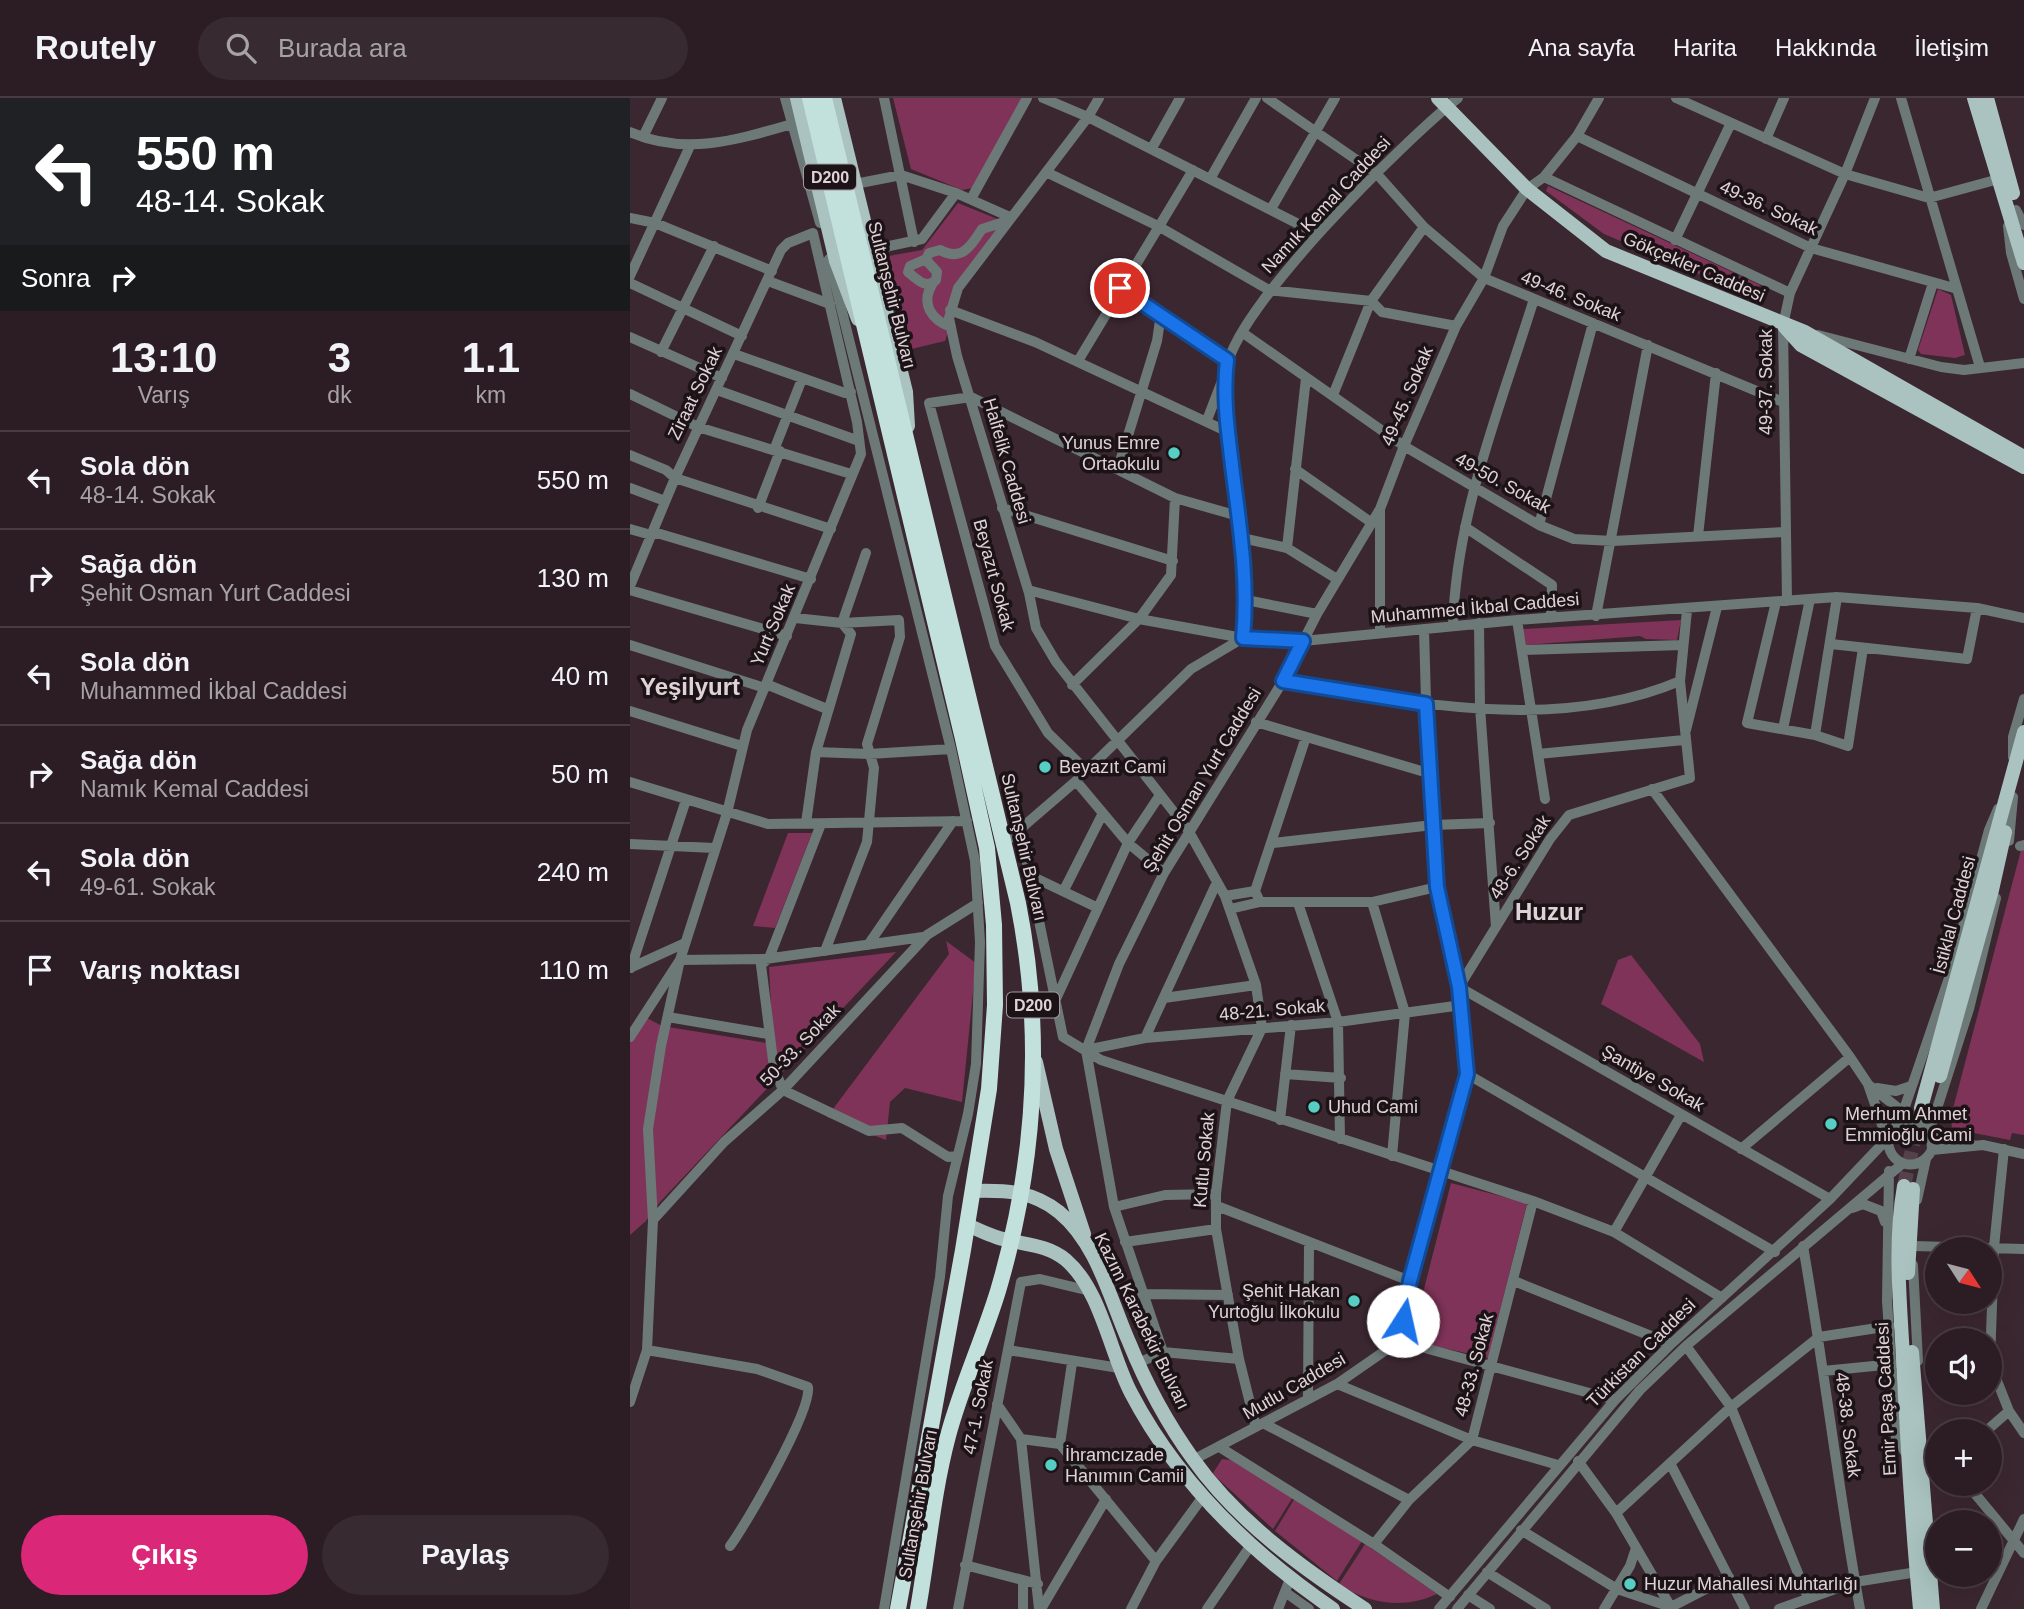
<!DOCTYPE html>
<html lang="tr">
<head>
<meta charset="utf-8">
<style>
  body { margin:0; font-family:Helvetica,sans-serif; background:#382a31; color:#f1f3f6; height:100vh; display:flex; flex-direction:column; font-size:26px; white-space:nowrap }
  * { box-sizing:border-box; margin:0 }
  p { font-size:23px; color:#a6a2a6 }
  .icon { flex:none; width:38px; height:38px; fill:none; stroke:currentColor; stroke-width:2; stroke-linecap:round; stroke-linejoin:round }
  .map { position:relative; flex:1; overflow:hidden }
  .sheet { display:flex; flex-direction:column; background:#2c1d24; width:630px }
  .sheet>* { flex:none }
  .hud { background:#202124; color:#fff; overflow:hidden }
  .needle { width:46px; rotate:126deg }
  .tools { position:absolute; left:1295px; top:1139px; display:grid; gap:14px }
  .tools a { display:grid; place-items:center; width:77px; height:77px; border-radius:50%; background:#2c1d24; box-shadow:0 7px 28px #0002,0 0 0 2px #483b41; font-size:35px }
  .pin { position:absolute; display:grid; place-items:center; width:60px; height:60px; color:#fff; margin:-30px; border:4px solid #fff; border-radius:50%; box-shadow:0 2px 7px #0007 }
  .me { position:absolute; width:77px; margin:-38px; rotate:10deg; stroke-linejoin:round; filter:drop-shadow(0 0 5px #0008) }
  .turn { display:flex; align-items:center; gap:24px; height:147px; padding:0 21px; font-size:32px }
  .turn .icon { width:91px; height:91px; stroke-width:2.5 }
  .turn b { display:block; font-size:49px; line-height:60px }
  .then { display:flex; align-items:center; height:66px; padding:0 21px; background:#0003; gap:14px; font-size:26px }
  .eta { display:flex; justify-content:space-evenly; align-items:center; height:119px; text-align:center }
  .eta b { font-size:42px; font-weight:700; line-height:49px }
  .action { display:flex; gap:14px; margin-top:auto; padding:14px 21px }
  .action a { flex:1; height:80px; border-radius:42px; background:#db2777; color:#fff; font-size:28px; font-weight:700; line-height:80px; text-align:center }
  .action a+a { background:#382a31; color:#f1f3f6 }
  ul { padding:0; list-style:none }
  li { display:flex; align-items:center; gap:21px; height:98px; padding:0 21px; border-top:2px solid #483b41 }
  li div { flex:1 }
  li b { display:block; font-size:26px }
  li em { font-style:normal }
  header { display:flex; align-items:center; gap:42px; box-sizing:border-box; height:98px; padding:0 35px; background:#2c1d24; border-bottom:2px solid #483b41 }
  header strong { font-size:33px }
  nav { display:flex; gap:38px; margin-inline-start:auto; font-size:24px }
  .search { width:490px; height:63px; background:#382a31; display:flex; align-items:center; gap:18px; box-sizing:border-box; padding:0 24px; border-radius:38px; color:#a6a2a6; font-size:26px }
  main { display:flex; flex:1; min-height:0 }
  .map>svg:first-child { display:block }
  .green { fill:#7f3358 }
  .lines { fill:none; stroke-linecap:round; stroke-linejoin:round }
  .major-tunnel { stroke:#544149; stroke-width:14; stroke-dasharray:14 7; stroke-linecap:butt }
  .minor { stroke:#6d7977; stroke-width:10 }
  .major { stroke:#aac3c0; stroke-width:14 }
  .highway { stroke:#c2e1dd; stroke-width:16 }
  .route-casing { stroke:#114b97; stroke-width:18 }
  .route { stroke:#1a73e8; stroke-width:12 }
  .poi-dot { fill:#56cec3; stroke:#1c1317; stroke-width:2.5 }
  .labels { text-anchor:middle; stroke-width:7; stroke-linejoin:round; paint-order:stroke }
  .shield { fill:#1c1317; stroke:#a5999e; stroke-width:2 }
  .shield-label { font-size:16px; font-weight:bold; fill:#e0d3d8 }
  .street-label { font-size:18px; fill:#e0d3d8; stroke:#1c1317 }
  .poi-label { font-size:18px; fill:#e0d3d8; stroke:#1c1317; text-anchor:start }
  .district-label { font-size:24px; font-weight:bold; fill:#e0d3d8; stroke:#1c1317 }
</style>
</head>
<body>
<header>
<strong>Routely</strong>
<div class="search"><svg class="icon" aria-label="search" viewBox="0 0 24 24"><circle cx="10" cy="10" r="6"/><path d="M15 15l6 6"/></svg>Burada ara</div>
<nav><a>Ana sayfa</a><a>Harita</a><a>Hakkında</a><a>İletişim</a></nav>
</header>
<main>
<section class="sheet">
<div class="hud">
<div class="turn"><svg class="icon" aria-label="left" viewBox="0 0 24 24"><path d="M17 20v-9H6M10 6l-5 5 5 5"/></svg><div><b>550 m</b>48-14. Sokak</div></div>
<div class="then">Sonra<svg class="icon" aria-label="right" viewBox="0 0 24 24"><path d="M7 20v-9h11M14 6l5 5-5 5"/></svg></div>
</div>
<div class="eta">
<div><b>13:10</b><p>Varış</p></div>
<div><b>3</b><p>dk</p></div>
<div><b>1.1</b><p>km</p></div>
</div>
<ul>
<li><svg class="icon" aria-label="left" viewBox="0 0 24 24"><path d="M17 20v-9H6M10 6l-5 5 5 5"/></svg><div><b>Sola dön</b><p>48-14. Sokak</p></div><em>550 m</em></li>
<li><svg class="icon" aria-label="right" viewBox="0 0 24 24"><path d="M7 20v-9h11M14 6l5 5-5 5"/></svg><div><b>Sağa dön</b><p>Şehit Osman Yurt Caddesi</p></div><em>130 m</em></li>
<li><svg class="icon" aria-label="left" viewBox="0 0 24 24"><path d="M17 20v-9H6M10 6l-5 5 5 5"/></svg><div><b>Sola dön</b><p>Muhammed İkbal Caddesi</p></div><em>40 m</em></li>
<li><svg class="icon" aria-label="right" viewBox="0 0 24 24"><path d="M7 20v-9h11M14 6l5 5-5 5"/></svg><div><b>Sağa dön</b><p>Namık Kemal Caddesi</p></div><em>50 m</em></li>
<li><svg class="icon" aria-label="left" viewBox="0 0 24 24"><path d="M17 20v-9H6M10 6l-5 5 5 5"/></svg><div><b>Sola dön</b><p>49-61. Sokak</p></div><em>240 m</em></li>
<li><svg class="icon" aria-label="arrive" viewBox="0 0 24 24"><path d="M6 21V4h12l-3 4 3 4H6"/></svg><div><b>Varış noktası</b></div><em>110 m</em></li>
</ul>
<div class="action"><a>Çıkış</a><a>Paylaş</a></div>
</section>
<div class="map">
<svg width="1394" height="1511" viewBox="0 0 1394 1511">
  <rect width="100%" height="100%" fill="#3b2730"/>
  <path class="green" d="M263 0H392L343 90 332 92 281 71Z
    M918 88 1130 187 1125 200 974 136 916 93Z
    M328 105 370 122V127L342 164 315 243 277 252 253 159 292 152Z
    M1308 191 1321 197 1335 257 1325 260 1291 256 1288 252Z
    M1051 522 1047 542 1016 541 1010 538 896 547 893 531Z
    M158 735H182L145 830 123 828Z
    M1391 752H1394V1037L1382 1035 1380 1042 1323 1031 1320 1022Z
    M316 843 346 865 332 1004 275 990 260 1004 256 1042 197 1019 319 856Z
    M266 854 30 1104 16 1123 0 1137V944L17 920 32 928 143 946 139 869Z
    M1001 857 1070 946 1074 964 971 906 988 862Z
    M821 1085 897 1105 858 1260 791 1245 783 1234Z
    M592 1361 601 1362 663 1399 643 1431 586 1379 583 1375Z
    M665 1400 732 1443 707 1483 645 1433Z
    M735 1446 807 1496C775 1511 740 1507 709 1486Z"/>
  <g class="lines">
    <path class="major-tunnel" d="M1274 1088 1291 1011"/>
    <path class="minor" d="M155 0 190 125
      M254 0 284 144
      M413 0 458 19 688 136
      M469 0 458 19 328 190 319 220 327 258 399 495 406 530 426 564 558 732 595 798 626 887 632 930 597 1003 586 1096V1131L609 1261 626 1329
      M637 0 747 76 794 129 854 180 1153 304
      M1046 0 1215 76 1299 100 1369 81
      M1271 0 1350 269
      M0 34C55 58 107 42 162 26
      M947 38 1181 150 1324 190
      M13 39 32 0
      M1136 41 1154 0
      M522 50 550 0
      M416 74 528 128 639 192 741 203 752 214 826 228
      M914 79 1160 195
      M580 81 626 0
      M225 86 271 77 326 95 380 119
      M341 101 397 0
      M641 111 705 0
      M1386 112 1394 127
      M0 120 25 125 142 173
      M1378 128 1381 155 1394 201
      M1045 142 1101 25
      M241 152 292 141 326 95
      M199 161 321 651 345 763 350 844 346 966 338 1016 318 1098 310 1179 254 1511
      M296 161 280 168 278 174C287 181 296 192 306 182L307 174 296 162 299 155 310 152C332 164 341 148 352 131L377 123
      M0 178 60 48
      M138 183 200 206
      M0 185 112 238
      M303 185C290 205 301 222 321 229
      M490 190 597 262
      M320 212 405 244 598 334
      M613 235 774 348 909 427 944 441 983 443 1155 434
      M1188 237 1311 269 1334 272 1394 265
      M0 239 92 280
      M31 254 84 148
      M104 256 215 295 221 294
      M1279 261 1303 185
      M448 263 563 72
      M87 292 229 343
      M0 296 68 329 221 376
      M703 297 741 203 794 129
      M577 322 592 283
      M144 352 172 281
      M0 357 36 372 45 380 201 431
      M488 370 527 243 531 216
      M665 371 742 425
      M0 390 35 403
      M128 410 150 353
      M372 410 543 463
      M909 427 963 225
      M835 429 922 487 921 520
      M0 431 21 437 27 435 181 481
      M1068 438 1086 275
      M612 440 657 450 707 481
      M657 450 676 280
      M0 488 45 380 151 152 158 145 183 135 227 324 231 356 117 632 97 715 50 862 31 948 18 1031 23 1122 17 1252 0 1304
      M0 492 157 538
      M398 492 509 521 613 540C619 479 608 420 601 359 598 331 593 302 596 274 601 213 776 41 828 0
      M616 502 687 516
      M1157 503 1153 227 1160 195 1215 76 1245 0
      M1146 504 1117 625 1185 637 1218 648 1233 550
      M966 518 1018 247
      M165 520 212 525 269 522 270 539 237 646 244 670 237 744 195 853
      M887 522 915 701
      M849 525 850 609 866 829
      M823 527C826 416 871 307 904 201
      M750 535V411L774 348 826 228 854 180 873 128 897 91 914 79 947 38 969 0
      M1201 546 1337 561 1347 510
      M0 547 135 590
      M892 552 1052 547
      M653 583C781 604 925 636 1050 583
      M136 586 197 611
      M442 587 509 521 541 477 545 400
      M0 613 112 648
      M626 624 798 675
      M1153 631 1180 501
      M1056 632 1087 509
      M1185 637 1207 499
      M186 654 239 656 321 651
      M908 656 1054 642
      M1383 659V639L1394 601
      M457 673 418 635 365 548 299 305 341 299 545 400 608 418
      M446 683 498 745 534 775
      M0 684 138 726 337 723
      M176 725 186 654 221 536 212 525 236 455
      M191 726 139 860 131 867 144 970 153 992 239 1033 272 1030 318 1059 327 1058
      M390 731 433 939 471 962 903 1103 984 1134 1092 1200
      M1379 743 1383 699
      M374 745 446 683 561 571 613 540 673 543 887 522 1207 499 1347 510 1394 520
      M643 745 803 727 860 725
      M0 746 84 750
      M1390 748 1394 747
      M399 777 466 809
      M434 792 473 715
      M595 798 625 793
      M630 804 625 793 676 639
      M742 804 775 915 762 1058
      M668 805 708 924 710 1041
      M600 811 630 804H742L807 789
      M238 847 323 723
      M0 870 55 845
      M1 870 56 702
      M829 889 920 741 939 717 1060 680 1050 583 1057 512
      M829 889 1200 1101
      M534 900 626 887
      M425 903 498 745 530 697
      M38 919 138 936
      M0 939 50 862 135 861 293 839
      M515 940 587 784
      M456 952 515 940 708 924 832 907
      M655 976 711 980
      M837 976 1145 1154
      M1240 988 1277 1017
      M1247 990 1266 993 1281 988
      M650 1022 661 927
      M1270 1023 1287 1022 1301 1034 1302 1052C1289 1077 1256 1068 1258 1039L1270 1023 1319 880 1359 732 1368 711
      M1300 1032 1339 911 1366 800
      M1302 1037 1340 1044
      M1111 1051 1220 959
      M1374 1051 1364 1149 1360 1265 1379 1313 1394 1335
      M1302 1052 1353 1047 1394 1056
      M1259 1073 1257 1203 1266 1340 1277 1357
      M1287 1102 1296 1061
      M587 1108 780 1183
      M484 1109 535 1097 586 1096
      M1222 1110 1233 1106 1251 1113 1255 1124
      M23 1122 94 1044 153 992 297 837 348 805
      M984 1134 1051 1017
      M495 1144 586 1131
      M1173 1148C1194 1268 1208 1390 1230 1511
      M1283 1148 1394 1151
      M1283 1167 1288 1263
      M884 1183 1041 1246
      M511 1196 598 1197
      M769 1243 985 1302
      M1056 1248 1101 1309 1178 1500
      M17 1252 127 1271 178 1289C182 1312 117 1425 100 1448
      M378 1252 489 1270
      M533 1254 609 1261
      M442 1265 430 1346 526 1463
      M508 1265 533 1254 484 1109 456 952 489 866 534 775 653 583 687 516 750 411
      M1193 1273 1264 1266
      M707 1286 842 1342 928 1367
      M678 1301 679 1145
      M367 1306 391 1341 430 1346
      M633 1325 779 1402
      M1355 1334 1379 1313
      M391 1341 409 1511
      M591 1350 744 1446 820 1499
      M563 1362 707 1286 769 1243 780 1183 837 976 832 907 807 789 798 675 794 531
      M948 1363 986 1415 1042 1511
      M1289 1364H1307
      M1040 1365 1115 1511
      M1337 1386 1394 1455
      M986 1415 1101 1309 1189 1239 1260 1228
      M891 1432 987 1491 1041 1509 1099 1479
      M744 1446 779 1402 842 1342 903 1103
      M335 1467 408 1486
      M857 1474 916 1511
      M393 1482V1511
      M655 1494 679 1511
      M838 1497 860 1511
      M328 1511 391 1184 410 1181 460 1193
      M411 1511 476 1401
      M501 1511 526 1463 572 1400
      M577 1511 621 1447
      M648 1511 660 1481
      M809 1511 985 1302 1041 1246 1200 1101 1257 1041 1238 986 1220 959 1022 691
      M827 1511 1010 1292 1056 1248 1272 1066
      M974 1511 1000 1468 1006 1450
      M1149 1511 1225 1484 1287 1474
      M1351 1511 1394 1421"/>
    <path class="major" d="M167 0 206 163 228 221
      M204 0 276 294 278 328
      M808 0 897 91 976 153 1175 234 1394 359
      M1344 0 1394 165
      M1357 0 1383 95
      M1154 228 1171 247 1394 369
      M406 964 426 1051 454 1136
      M1310 978 1362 792 1375 734
      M1291 1010 1394 634
      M1274 1088C1264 1146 1270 1202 1273 1260 1277 1343 1282 1427 1290 1511
      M343 1093C375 1092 403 1093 429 1114 467 1145 480 1201 499 1244 516 1286 537 1325 563 1361 607 1423 672 1470 735 1511
      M337 1127C347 1131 356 1136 366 1139 390 1147 416 1145 436 1162 471 1192 480 1255 501 1295 548 1385 620 1454 703 1511
      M1278 1175 1283 1091
      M1282 1254 1303 1511"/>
    <path class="highway" d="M180 0 333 641 357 750 364 827 365 907 359 991 333 1152 268 1511
      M194 0 388 805C414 936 406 1064 368 1193 353 1242 331 1289 318 1338 303 1394 298 1454 288 1511"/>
  </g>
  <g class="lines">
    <g class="route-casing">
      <path id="route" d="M490 190 597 262C593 294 597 327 601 359 608 419 619 478 613 540L673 543 653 583 796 606 807 789 829 889 837 976 780 1183 773 1223"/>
    </g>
    <use href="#route" class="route"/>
  </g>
  <g class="poi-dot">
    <circle cx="544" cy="355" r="7"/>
    <circle cx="415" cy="669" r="7"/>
    <circle cx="684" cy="1009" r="7"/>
    <circle cx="1201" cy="1026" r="7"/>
    <circle cx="724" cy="1203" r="7"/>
    <circle cx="421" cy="1367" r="7"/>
    <circle cx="1000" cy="1486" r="7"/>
  </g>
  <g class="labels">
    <g class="shield">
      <rect x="174" y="66.5" width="52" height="25" rx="5"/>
      <rect x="377" y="894.5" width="52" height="25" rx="5"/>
    </g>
    <g class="shield-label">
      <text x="200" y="85">D200</text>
      <text x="403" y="913">D200</text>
    </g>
    <g class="street-label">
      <text transform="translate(696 107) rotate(-47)" y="6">Namık Kemal Caddesi</text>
      <text transform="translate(1139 110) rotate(25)" y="6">49-36. Sokak</text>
      <text transform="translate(1064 169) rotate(23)" y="6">Gökçekler Caddesi</text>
      <text transform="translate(262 197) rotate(76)" y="6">Sultanşehir Bulvarı</text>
      <text transform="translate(941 198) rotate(22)" y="6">49-46. Sokak</text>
      <text transform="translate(1136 284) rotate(-90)" y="6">49-37. Sokak</text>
      <text transform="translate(65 295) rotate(-64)" y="6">Ziraat Sokak</text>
      <text transform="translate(777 298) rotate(-67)" y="6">49-45. Sokak</text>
      <text transform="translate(377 363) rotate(74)" y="6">Halfelik Caddesi</text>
      <text transform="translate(873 385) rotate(29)" y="6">49-50. Sokak</text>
      <text transform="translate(364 477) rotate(75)" y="6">Beyazıt Sokak</text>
      <text transform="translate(845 510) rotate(-5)" y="6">Muhammed İkbal Caddesi</text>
      <text transform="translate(143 527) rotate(-67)" y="6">Yurt Sokak</text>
      <text transform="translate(572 682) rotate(-59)" y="6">Şehit Osman Yurt Caddesi</text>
      <text transform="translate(394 749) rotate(77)" y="6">Sultanşehir Bulvarı</text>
      <text transform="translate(890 759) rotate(-57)" y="6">48-6. Sokak</text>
      <text transform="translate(1324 817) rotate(-75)" y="6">İstiklal Caddesi</text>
      <text transform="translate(642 912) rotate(-5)" y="6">48-21. Sokak</text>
      <text transform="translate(170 947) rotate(-46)" y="6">50-33. Sokak</text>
      <text transform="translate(1023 980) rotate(30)" y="6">Şantiye Sokak</text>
      <text transform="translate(574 1062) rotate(-85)" y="6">Kutlu Sokak</text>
      <text transform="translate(512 1223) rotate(64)" y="6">Kazım Karabekir Bulvarı</text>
      <text transform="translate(1011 1255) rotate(-45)" y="6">Türkistan Caddesi</text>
      <text transform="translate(844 1267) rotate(-75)" y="6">48-33. Sokak</text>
      <text transform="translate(664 1288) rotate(-30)" y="6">Mutlu Caddesi</text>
      <text transform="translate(1256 1301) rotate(-93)" y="6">Emir Paşa Caddesi</text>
      <text transform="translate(348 1309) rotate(-79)" y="6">47-1. Sokak</text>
      <text transform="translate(1218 1327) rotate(83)" y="6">48-38. Sokak</text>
      <text transform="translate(288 1406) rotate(-80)" y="6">Sultanşehir Bulvarı</text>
    </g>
    <g class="poi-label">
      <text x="530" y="351" text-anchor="end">Yunus Emre<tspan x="530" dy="21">Ortaokulu</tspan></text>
      <text x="429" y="675">Beyazıt Cami</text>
      <text x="698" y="1015">Uhud Cami</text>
      <text x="1215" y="1022">Merhum Ahmet<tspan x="1215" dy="21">Emmioğlu Cami</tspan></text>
      <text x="710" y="1199" text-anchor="end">Şehit Hakan<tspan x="710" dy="21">Yurtoğlu İlkokulu</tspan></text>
      <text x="435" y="1363">İhramcızade<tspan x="435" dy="21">Hanımın Camii</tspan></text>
      <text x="1014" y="1492">Huzur Mahallesi Muhtarlığı</text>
    </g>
    <g class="district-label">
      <text x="60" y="597">Yeşilyurt</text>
      <text x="919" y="822">Huzur</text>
    </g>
  </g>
</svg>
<div class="tools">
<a><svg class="needle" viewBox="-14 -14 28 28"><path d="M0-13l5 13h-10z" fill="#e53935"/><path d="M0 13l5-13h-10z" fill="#a6a2a6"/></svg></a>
<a><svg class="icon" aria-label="sound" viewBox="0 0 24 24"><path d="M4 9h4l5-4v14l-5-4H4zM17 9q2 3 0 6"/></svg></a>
<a>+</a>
<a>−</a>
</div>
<div class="pin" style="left:490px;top:190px;background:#d93025"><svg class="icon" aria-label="arrive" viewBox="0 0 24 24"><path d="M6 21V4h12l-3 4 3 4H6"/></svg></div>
<svg class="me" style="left:773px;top:1223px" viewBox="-20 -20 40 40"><circle r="19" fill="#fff"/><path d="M0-13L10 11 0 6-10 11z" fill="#1a73e8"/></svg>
</div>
</main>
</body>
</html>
